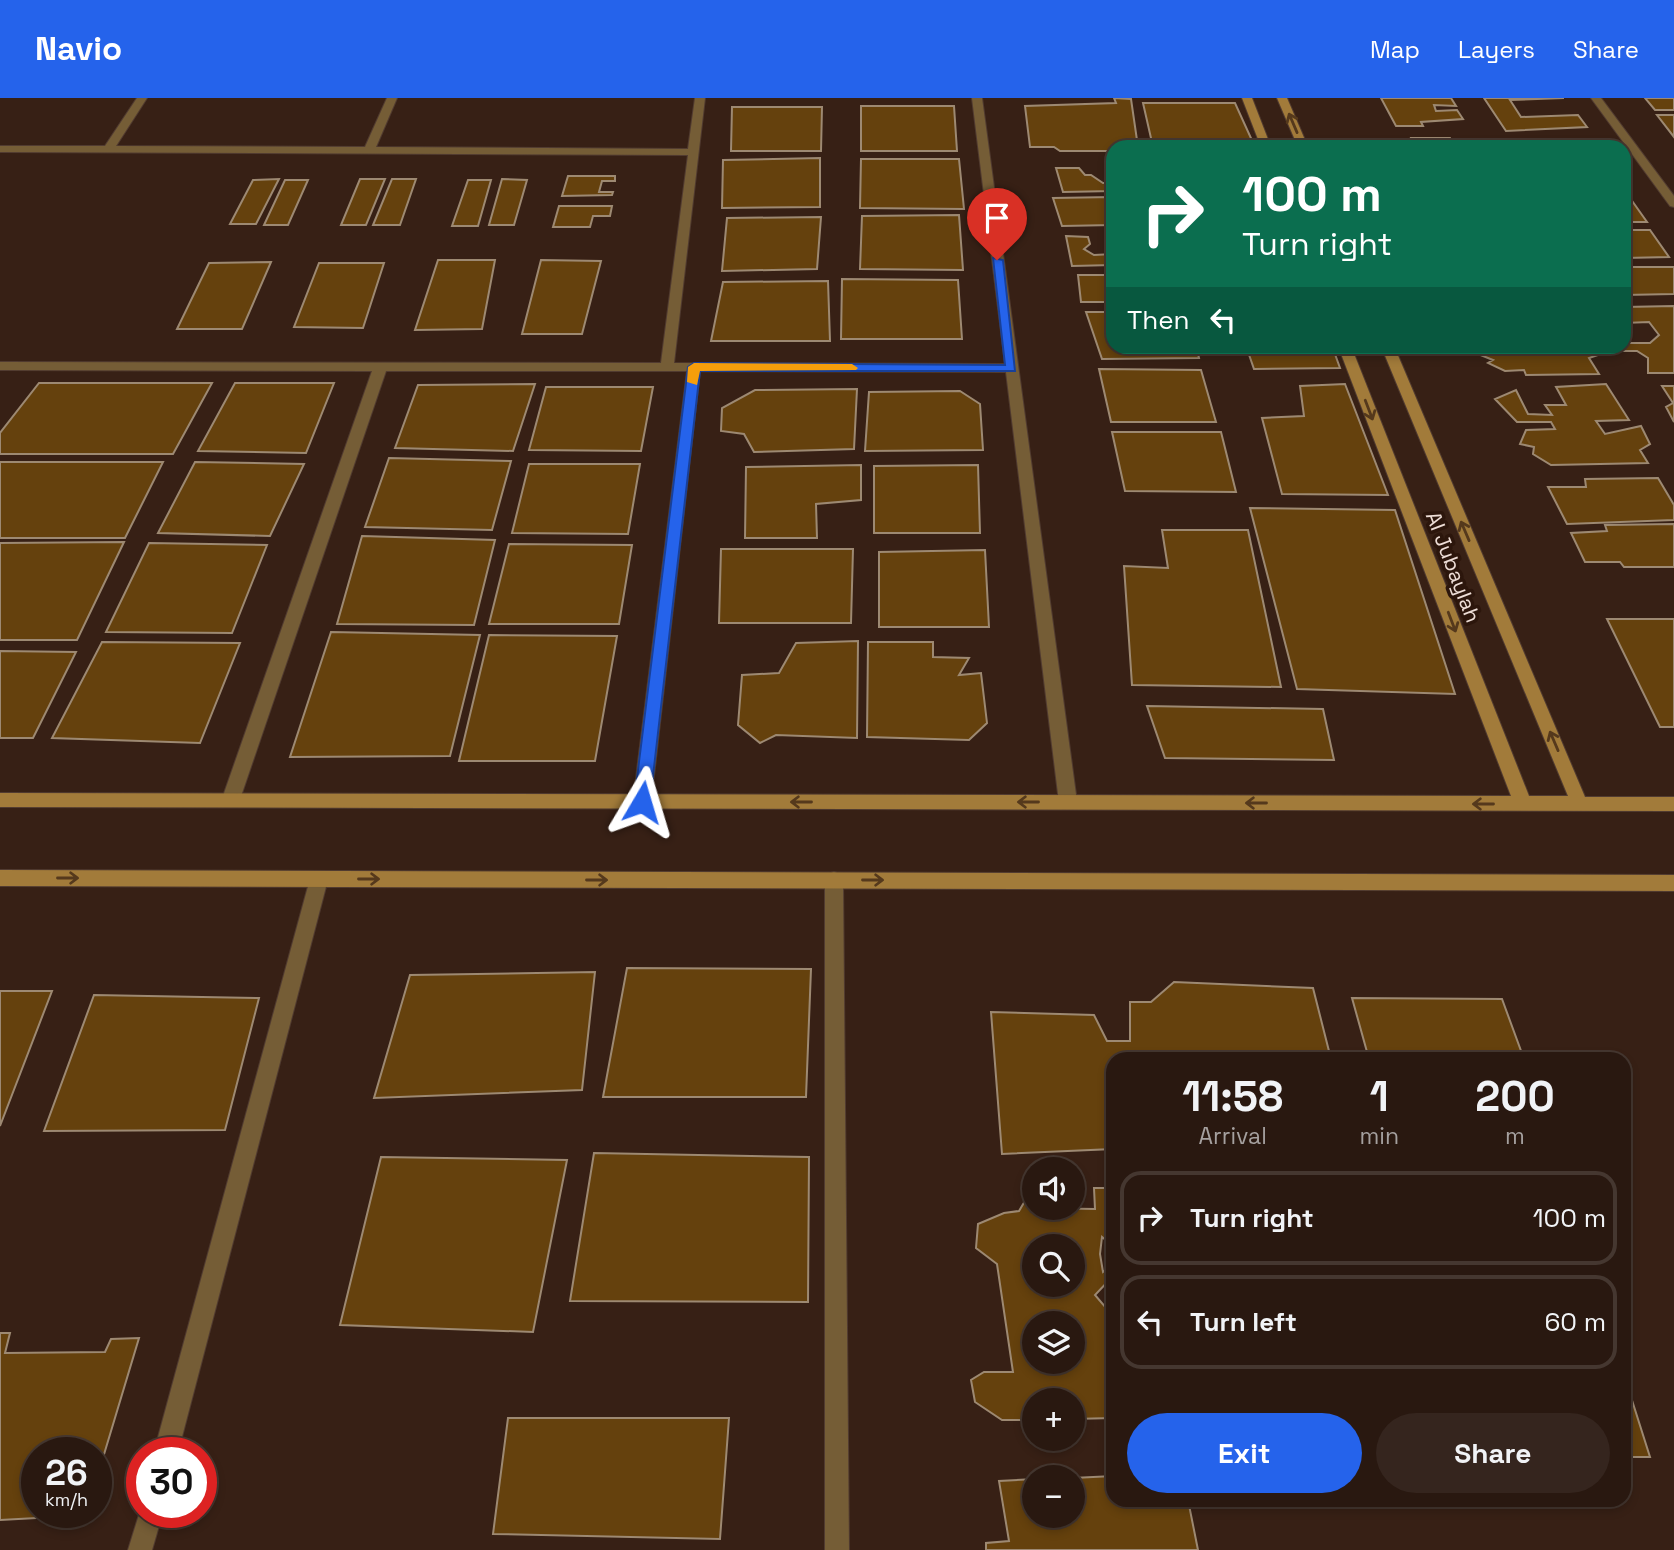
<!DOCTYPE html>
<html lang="en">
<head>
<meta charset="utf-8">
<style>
  body { margin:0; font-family:"Space Grotesk",sans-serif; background:#35251e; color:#f1f3f6; height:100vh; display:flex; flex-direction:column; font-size:26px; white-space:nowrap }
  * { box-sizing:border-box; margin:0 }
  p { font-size:23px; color:#a5a09f }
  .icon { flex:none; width:38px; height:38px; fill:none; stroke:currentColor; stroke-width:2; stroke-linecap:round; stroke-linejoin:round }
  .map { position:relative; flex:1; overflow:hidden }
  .details { position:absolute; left:1106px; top:954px; width:525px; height:455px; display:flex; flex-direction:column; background:#291810; border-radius:21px; box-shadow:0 4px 10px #0003,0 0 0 2px #453730 }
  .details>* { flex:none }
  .banner { position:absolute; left:1106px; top:42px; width:525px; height:214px; border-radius:21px; box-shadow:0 4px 10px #0003,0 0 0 2px #453730; background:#0b6e4f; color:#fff; overflow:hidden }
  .fabs { position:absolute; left:1022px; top:1059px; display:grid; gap:14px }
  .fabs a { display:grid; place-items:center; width:63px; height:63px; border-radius:50%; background:#291810; box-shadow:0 4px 10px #0003,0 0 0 2px #453730; font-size:35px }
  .speed { position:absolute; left:21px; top:1339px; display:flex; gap:14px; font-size:35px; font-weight:700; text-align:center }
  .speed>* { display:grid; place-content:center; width:91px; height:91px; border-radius:50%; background:#291810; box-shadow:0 4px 10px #0003,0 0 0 2px #453730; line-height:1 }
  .speed small { font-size:18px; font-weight:400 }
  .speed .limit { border:10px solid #d22; background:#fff; color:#111 }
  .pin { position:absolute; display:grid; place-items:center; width:60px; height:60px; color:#fff; margin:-72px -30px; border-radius:50% 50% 50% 0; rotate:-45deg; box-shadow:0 0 7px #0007 }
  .pin .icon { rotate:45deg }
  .me { position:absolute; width:77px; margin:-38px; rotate:7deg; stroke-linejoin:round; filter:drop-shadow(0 0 5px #0008) }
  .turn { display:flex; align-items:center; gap:24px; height:147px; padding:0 21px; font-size:32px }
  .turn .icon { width:91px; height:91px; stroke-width:2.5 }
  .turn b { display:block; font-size:49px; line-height:60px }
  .then { display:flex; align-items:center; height:66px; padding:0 21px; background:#0003; gap:14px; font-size:26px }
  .eta { display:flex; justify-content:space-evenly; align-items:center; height:119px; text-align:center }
  .eta b { font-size:42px; font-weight:800; line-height:49px }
  .cta { display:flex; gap:14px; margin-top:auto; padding:14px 21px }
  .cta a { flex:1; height:80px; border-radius:42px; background:#2563eb; color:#fff; font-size:28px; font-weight:800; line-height:80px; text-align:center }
  .cta a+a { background:#35251e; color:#f1f3f6 }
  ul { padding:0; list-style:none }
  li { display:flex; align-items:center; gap:21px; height:94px; margin:0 14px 10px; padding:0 7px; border:4px solid #453730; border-radius:21px }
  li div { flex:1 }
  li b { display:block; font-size:26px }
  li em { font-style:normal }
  header { display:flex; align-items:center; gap:42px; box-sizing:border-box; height:98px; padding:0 35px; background:#2563eb; color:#fff }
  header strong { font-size:33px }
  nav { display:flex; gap:38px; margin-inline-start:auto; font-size:24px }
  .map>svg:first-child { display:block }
  .building { fill:#65410d; stroke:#9d8972; stroke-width:2; fill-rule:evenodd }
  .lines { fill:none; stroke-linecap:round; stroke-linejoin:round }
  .street-casing { stroke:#513b30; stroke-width:2 }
  .secondary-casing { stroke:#513b30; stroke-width:2 }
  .street { fill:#755d36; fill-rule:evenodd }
  .secondary { fill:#a27b3a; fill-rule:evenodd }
  .oneway { stroke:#55391c }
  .route { fill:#2563eb; stroke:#184099; stroke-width:2 }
  .slow { fill:#f59e0b }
  .labels { text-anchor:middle; stroke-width:7; stroke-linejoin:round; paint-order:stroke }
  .street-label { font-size:21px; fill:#eeded7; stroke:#2c160c }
</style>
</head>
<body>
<header>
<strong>Navio</strong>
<nav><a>Map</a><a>Layers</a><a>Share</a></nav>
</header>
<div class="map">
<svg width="1674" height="1452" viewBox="0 0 1674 1452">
  <rect width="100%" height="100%" fill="#372015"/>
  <path class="building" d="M1114 0 1131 1 1138 49H1113V53H1060L1054 49H1030L1025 8 1116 5Z
    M1381 0H1451L1456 8 1434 7 1436 13 1457 12 1463 21 1421 24 1423 28H1396Z
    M1484 0H1564L1510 2 1521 19 1578 17 1587 29 1506 33Z
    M1645 0H1674V12H1655Z
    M1143 5H1235L1255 49H1153Z
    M861 8H954L957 53H861Z
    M732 9H822L821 53H731Z
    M1657 17H1674V39Z
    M1411 40H1450L1455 49H1378L1376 43 1412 44Z
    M1519 41 1596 44 1600 49H1524Z
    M820 60V109L722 110 723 62Z
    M861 61H959L964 111 860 110Z
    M1056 70H1079L1085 77H1091L1103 85H1113V93L1063 94Z
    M568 78H615V83H602L599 94H613L612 97 562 98Z
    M279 81 256 126H230L253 82Z
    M360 81H385L366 127H341Z
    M392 81H416L400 127H373Z
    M502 81 527 82 514 127H489Z
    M285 82H308L288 127H264Z
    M468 82H491L478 128H452Z
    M1113 99V127L1062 128 1053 100Z
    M1624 100H1630L1647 124H1624Z
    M559 108H612L610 118H593L590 129H553Z
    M959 117 963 172 860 171 862 118Z
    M821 119 817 171 722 173 727 120Z
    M1624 132H1650L1669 159 1624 160Z
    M1066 138 1088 139 1090 146 1084 151 1094 157 1113 156V167L1072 168Z
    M438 162H495L482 231 415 232Z
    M541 162 601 163 582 236H522Z
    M271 164 242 231H177L209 165Z
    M319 165H384L363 230 294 229Z
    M1624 169H1674V196L1624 197Z
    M1078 177H1113V204H1081Z
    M842 181 958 182 962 241H841Z
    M828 183 830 243H711L723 184Z
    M1674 208V275H1648V260L1637 253H1619V248H1624V245H1650L1659 237 1649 224 1624 225V209Z
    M1086 214H1113V248H1196L1199 260 1102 261Z
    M1246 248H1332L1340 270 1254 271Z
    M1483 248H1592L1598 257 1589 260 1599 276 1526 277 1524 272 1505 273 1488 265 1493 262 1478 256Z
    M1099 271 1201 272 1216 324H1111Z
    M39 285H212L173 356H0V335Z
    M235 285H334L306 355 198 353Z
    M535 286 513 353 395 350 418 287Z
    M1345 286 1388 397 1282 396 1262 320 1304 318 1300 288Z
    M1606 286 1629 322 1596 323 1605 336 1641 328 1650 346 1640 352 1648 365 1551 367 1533 356 1534 349 1520 346 1526 332 1555 331 1551 324H1517L1495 301 1516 292 1528 316 1552 317 1545 307H1566L1556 289Z
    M1662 288H1674V324L1666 309 1673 305Z
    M546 289H653L641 353 529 352Z
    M857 291 854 351 754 354 744 336 721 333 722 310 755 292Z
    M960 293 980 306 983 352 865 353 869 294Z
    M1112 334H1221L1236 394 1125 393Z
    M389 360 511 363 492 432 365 429Z
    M0 364H163L125 440H0Z
    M195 364 304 366 270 438 158 435Z
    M529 366H640L628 436 512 435Z
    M861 367V402L816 406 817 440H745L746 369Z
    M978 367 980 435H874V368Z
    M1658 380 1674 407V422L1567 426 1548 389H1586L1585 381Z
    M1250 410 1395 412 1455 596 1297 591Z
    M1674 426V469H1624L1620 464H1585L1571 435 1607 433 1605 427Z
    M1162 432H1248L1281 589 1132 587 1124 468 1168 470Z
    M362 438 495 442 474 527 337 526Z
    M124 444 77 542H0V445Z
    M149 445 267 447 232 535 106 534Z
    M509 446 632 447 619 526H489Z
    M721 451H853L851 525H719Z
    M985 452 989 529H879V454Z
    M1607 521H1674V629H1660Z
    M331 534 480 537 450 658 290 659Z
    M489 537 617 538 595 663H459Z
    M858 543 857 640 776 637 760 645 738 627 742 577 779 575 796 545Z
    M102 544 240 545 200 645 52 640Z
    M868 544H933V559L969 560 959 577 981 575 987 625 969 642 867 639Z
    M0 553 76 554 33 640H0Z
    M1147 608 1323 611 1334 662 1165 660Z
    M627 870 811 871 806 999H603Z
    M595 874 582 992 374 1000 410 877Z
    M1174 884 1313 890 1331 961H1113V1051L1002 1056 991 914 1094 917 1107 943H1130V904H1151Z
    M0 893H52L0 1028Z
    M94 897 259 900 225 1032 44 1033Z
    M1352 900 1502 901 1524 961H1369Z
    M594 1055 809 1059 808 1204 570 1203Z
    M381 1059 567 1062 533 1234 340 1227Z
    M1094 1090H1113V1148L1102 1139 1100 1156 1103 1174 1108 1170 1113 1178 1095 1197 1113 1218V1320L1073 1321V1302H1034V1322H1002L975 1304 971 1282 984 1274H1013L997 1166 976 1150 978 1126 1004 1115 1019 1113 1032 1091 1034 1110 1095 1111ZM1034 1148H1073V1186H1034ZM1034 1225H1073V1264H1034Z
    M0 1235H10L5 1255 105 1254 111 1241 139 1240 96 1383V1354H37V1414H64L55 1419 0 1422Z
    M1624 1277 1650 1359H1624Z
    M508 1320H729L720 1441 493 1436Z
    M1113 1378V1402H1188L1198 1452H986V1445L1009 1443 999 1383 1034 1381V1418H1073V1380Z"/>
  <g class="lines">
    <g class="street-casing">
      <path id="street" d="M137 0H147L116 48 365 49 387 0H397L376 49 688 51 695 0H705L674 265 1005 266 972 0H982L1077 704 1074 709H1062L1059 704 1006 274 700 273 651 704 648 709H636L633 704 687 273H386L240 701 237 706H225L222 701 372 273 0 272V264L661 265 688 57 0 54V48H105Z
        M1591 0H1601L1674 98V109L1670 108Z
        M319 773 325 775 328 781 178 1354H154L310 781 313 775Z
        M834 774 840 776 843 782 849 1452H825V782L828 776Z
        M142 1407V1414H163L152 1452H128Z"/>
    </g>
    <g class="secondary-casing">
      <path id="secondary" d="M1242 0H1252L1271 49H1261Z
        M1277 0H1287L1308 49H1298Z
        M1338 248H1351L1529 698H1568L1381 248H1394L1585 699H1674V713L0 709V695L1511 698Z
        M0 772 1674 777V793L0 788Z"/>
    </g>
    <use href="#street" class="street"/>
    <use href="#secondary" class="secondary"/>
  </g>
  <defs><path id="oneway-shaft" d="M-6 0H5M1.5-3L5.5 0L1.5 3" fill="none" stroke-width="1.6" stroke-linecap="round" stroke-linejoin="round" transform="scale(1.75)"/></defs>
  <g class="oneway">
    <use href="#oneway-shaft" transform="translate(1293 25) rotate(-113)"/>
    <use href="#oneway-shaft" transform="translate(1369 312) rotate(69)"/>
    <use href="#oneway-shaft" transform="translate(1465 433) rotate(-113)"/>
    <use href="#oneway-shaft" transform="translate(1452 524) rotate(69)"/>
    <use href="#oneway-shaft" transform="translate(1554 643) rotate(-113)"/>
    <use href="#oneway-shaft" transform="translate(801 704) rotate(180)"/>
    <use href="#oneway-shaft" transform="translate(1028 704) rotate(180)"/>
    <use href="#oneway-shaft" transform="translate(1256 705) rotate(-180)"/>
    <use href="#oneway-shaft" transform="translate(1483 706) rotate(-180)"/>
    <use href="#oneway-shaft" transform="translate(68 780)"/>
    <use href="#oneway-shaft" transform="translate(369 781)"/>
    <use href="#oneway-shaft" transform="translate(597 782)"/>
    <use href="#oneway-shaft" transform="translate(873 782)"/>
  </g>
  <path class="route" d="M993 160 1003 162 1015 273H700L650 704 642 711 636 709 634 704 688 269 694 265 1005 267Z"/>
  <path class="slow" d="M852 266 858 270 856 272 700 273 697 287 687 284 688 269 694 265Z"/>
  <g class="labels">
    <g class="street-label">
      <text transform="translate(1453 469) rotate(69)" y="7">Al Jubaylah</text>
    </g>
  </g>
</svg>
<div class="fabs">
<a><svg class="icon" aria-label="sound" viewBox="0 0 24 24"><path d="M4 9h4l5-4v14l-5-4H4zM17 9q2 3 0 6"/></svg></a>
<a><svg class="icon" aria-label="search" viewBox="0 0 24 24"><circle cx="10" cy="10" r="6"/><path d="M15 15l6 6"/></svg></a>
<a><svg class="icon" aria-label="layers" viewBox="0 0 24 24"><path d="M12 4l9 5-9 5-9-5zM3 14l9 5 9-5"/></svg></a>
<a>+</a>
<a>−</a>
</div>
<div class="speed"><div>26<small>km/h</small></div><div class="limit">30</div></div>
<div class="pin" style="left:997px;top:162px;background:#d93025"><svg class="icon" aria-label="arrive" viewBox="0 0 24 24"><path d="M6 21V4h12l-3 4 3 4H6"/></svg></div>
<svg class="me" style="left:642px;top:704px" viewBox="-20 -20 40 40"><path d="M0-17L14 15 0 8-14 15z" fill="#2563eb" stroke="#fff" stroke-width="4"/></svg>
<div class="banner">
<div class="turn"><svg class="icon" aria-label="right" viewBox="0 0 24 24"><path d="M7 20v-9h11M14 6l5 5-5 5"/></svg><div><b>100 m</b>Turn right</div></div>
<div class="then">Then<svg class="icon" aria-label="left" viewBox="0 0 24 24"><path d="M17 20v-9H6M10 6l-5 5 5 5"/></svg></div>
</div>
<section class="details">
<div class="eta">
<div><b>11:58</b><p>Arrival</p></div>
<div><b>1</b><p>min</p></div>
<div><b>200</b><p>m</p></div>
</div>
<ul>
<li><svg class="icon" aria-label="right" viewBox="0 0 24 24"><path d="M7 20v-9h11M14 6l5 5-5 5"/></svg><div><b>Turn right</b></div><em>100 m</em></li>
<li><svg class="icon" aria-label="left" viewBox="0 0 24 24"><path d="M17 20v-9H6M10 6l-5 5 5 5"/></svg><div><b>Turn left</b></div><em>60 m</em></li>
</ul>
<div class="cta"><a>Exit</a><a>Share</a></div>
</section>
</div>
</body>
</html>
